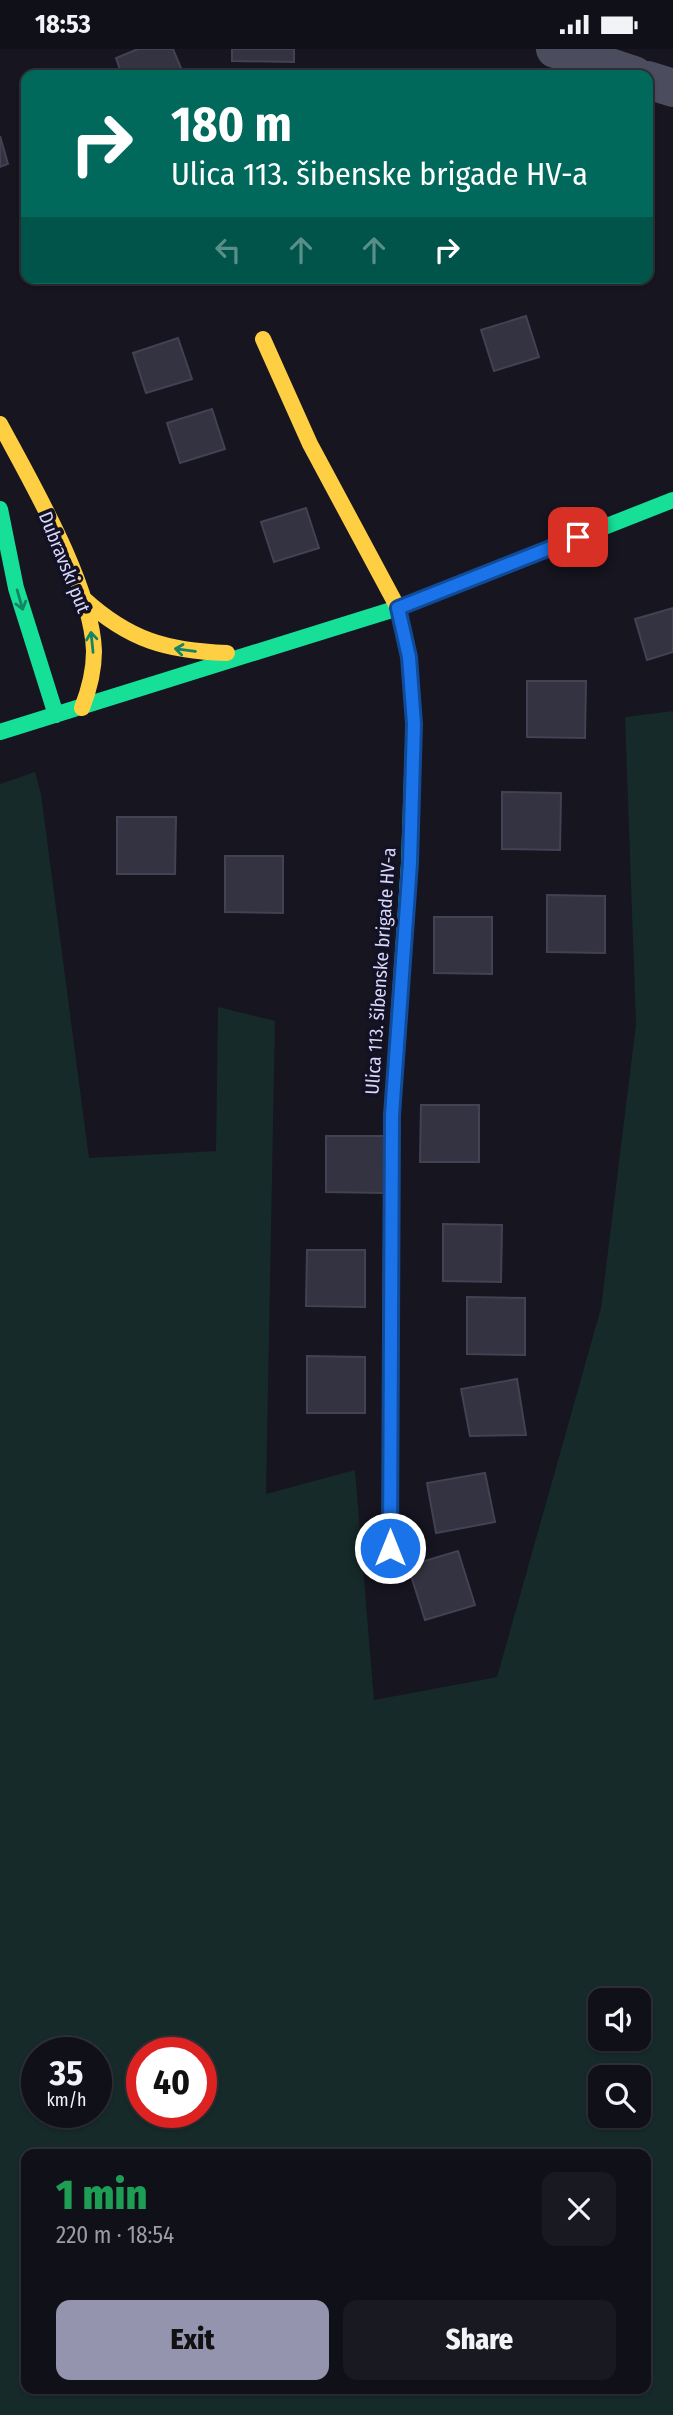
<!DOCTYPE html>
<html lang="en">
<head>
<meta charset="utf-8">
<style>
  body { margin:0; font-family:"Fira Sans Condensed",sans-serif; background:#191921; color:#f1f3f6; height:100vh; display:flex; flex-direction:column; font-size:26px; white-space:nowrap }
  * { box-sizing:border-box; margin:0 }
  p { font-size:23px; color:#9c9da2 }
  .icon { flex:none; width:38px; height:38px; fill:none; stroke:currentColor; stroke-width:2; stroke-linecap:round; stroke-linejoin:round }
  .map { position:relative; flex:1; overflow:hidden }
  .panel { position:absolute; left:21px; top:2100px; width:630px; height:245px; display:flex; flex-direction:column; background:#101018; border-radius:14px; box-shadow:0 2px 5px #0004,0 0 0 2px #303037 }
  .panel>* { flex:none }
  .top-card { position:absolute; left:21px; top:21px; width:632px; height:214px; border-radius:14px; box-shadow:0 2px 5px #0004,0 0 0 2px #303037; background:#00695c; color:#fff; overflow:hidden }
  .controls { position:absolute; left:588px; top:1939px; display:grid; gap:14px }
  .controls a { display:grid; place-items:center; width:63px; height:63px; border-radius:14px; background:#101018; box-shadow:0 2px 5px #0004,0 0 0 2px #303037; font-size:35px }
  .speed { position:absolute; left:21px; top:1988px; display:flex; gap:14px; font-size:35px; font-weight:700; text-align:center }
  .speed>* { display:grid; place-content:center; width:91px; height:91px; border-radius:50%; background:#101018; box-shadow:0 2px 5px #0004,0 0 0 2px #303037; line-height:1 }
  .speed small { font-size:18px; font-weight:400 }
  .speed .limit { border:10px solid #d22; background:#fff; color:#111 }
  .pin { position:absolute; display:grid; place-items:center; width:60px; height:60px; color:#fff; margin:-30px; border-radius:14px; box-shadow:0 4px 10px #0006 }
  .me { position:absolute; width:77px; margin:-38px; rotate:0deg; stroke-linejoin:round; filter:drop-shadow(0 0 5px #0008) }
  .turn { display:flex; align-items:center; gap:24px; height:147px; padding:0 35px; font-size:32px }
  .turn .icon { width:91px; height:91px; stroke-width:2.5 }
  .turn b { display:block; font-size:49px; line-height:60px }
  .lanes { display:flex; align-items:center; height:66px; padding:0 35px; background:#0003; justify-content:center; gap:35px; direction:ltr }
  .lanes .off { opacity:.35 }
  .round { display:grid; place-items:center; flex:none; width:74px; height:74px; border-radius:14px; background:#191921 }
  .headline { display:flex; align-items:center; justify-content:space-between; height:119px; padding:0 35px }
  h1 { font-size:42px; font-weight:800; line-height:52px; color:#1e9e55 }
  .cta { display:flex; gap:14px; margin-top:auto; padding:14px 35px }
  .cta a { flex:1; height:80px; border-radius:14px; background:#9594ae; color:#111; font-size:28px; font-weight:800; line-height:80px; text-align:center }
  .cta a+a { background:#191921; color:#f1f3f6 }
  .status { display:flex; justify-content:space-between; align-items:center; height:49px; padding:0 35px; background:#101018; direction:ltr }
  .status svg { height:19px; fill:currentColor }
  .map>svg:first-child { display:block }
  .green { fill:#152a29; fill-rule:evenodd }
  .building { fill:#343342; stroke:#434153; stroke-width:2 }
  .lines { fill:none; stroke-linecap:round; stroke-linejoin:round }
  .street { stroke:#4c4c5f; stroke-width:38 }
  .fast { stroke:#16e098; stroke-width:16 }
  .slow { stroke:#ffcf43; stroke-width:16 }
  .oneway { stroke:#158364 }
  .route-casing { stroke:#114b97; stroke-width:18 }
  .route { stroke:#1a73e8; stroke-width:12 }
  .labels { text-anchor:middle; stroke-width:7; stroke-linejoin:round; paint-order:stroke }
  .street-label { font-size:19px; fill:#d9d8fb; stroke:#131124 }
</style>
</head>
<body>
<div class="status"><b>18:53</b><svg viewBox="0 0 49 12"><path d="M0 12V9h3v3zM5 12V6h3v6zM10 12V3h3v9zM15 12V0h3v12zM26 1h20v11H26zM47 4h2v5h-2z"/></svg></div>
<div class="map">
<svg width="673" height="2366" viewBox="0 0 673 2366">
  <rect width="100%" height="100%" fill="#161520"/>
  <path class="green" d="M673 662V2366H0V735L35 723 41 745 89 1109 216 1102 218 958 275 972 266 1445 355 1421 374 1651 497 1628 601 1259 636 975 625 668ZM600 1951H639V1990H600ZM37 2004H96V2063H37ZM142 2004H201V2063H142ZM600 2028H639V2067H600ZM26 2105H646V2340H26Z"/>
  <path class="building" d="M138 0H173L184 26H122L116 9Z
    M232 0H294V13L232 12Z
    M0 87 8 115 0 118Z
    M526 267 539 308 494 322 481 281Z
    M178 289 192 330 146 344 133 304Z
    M212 360 225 400 180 414 167 374Z
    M306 459 319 499 274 513 261 473Z
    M673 559V603L647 611 635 570Z
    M527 632H586L585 689 527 688Z
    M502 743 561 744 560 801 502 800Z
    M117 768H176L175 825H117Z
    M225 807H283V864L225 863Z
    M547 846 605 847V904L547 903Z
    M434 868H492V925L434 924Z
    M421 1056H479V1113H420Z
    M326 1087H384V1144L326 1143Z
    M443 1175 502 1176 501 1233 443 1232Z
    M307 1201H365V1258L306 1257Z
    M467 1248 525 1249V1306L467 1305Z
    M307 1307 365 1308V1364H307Z
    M517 1330 526 1386 470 1387 461 1340Z
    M485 1424 495 1473 436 1484 427 1434Z
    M458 1502 475 1556 425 1571 408 1517Z"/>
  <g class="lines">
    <path class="street" d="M555 0 634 26
      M648 31 673 39"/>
    <path class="fast" d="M0 460 16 539 56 666
      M0 683 398 559 673 451
      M391 1182 392 1066 409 814 413 697"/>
    <path class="slow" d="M263 290 310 395 398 559 409 608 414 675 413 697
      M0 375C31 433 92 537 94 602 94 622 89 641 82 659
      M84 550C129 591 167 602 227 604
      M390 1499 391 1182"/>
  </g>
  <defs><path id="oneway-shaft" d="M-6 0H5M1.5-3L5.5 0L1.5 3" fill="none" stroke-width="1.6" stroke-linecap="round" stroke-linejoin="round" transform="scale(1.75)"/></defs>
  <g class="oneway">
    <use href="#oneway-shaft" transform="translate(20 551) rotate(74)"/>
    <use href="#oneway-shaft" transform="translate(92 593) rotate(-96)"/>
    <use href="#oneway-shaft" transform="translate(185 601) rotate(-173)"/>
  </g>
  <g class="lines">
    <g class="route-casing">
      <path id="route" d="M390 1499 392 1066 410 814 414 675 409 608 398 559 578 488"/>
    </g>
    <use href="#route" class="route"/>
  </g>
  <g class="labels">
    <g class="street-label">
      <text transform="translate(65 513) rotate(68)" y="7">Dubravski put</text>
      <text transform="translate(380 922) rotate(-86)" y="7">Ulica 113. šibenske brigade HV-a</text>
    </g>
  </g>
</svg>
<div class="controls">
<a><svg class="icon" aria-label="sound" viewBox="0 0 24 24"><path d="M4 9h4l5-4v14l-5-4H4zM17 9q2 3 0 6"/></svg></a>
<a><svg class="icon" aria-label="search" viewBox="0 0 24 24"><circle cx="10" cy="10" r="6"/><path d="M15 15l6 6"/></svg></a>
</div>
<div class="speed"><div>35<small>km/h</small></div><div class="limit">40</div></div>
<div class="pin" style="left:578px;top:488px;background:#d93025"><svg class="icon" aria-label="arrive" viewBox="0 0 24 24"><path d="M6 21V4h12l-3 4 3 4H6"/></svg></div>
<svg class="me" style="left:390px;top:1499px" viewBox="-20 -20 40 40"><circle r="17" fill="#1a73e8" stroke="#fff" stroke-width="3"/><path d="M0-11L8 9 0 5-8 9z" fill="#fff"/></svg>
<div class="top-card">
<div class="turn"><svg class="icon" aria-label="right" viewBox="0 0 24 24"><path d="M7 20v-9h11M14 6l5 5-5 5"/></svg><div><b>180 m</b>Ulica 113. šibenske brigade HV-a</div></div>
<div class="lanes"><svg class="icon off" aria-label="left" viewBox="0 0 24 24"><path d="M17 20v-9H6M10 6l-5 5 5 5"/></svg><svg class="icon off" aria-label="ahead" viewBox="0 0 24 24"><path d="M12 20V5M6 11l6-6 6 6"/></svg><svg class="icon off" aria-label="ahead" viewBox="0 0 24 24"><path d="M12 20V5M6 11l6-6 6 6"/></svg><svg class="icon" aria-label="right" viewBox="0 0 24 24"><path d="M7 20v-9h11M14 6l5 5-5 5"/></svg></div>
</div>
<section class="panel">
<div class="headline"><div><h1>1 min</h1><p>220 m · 18:54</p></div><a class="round"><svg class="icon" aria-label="close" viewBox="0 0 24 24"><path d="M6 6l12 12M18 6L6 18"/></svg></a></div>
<div class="cta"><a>Exit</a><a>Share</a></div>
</section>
</div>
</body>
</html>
